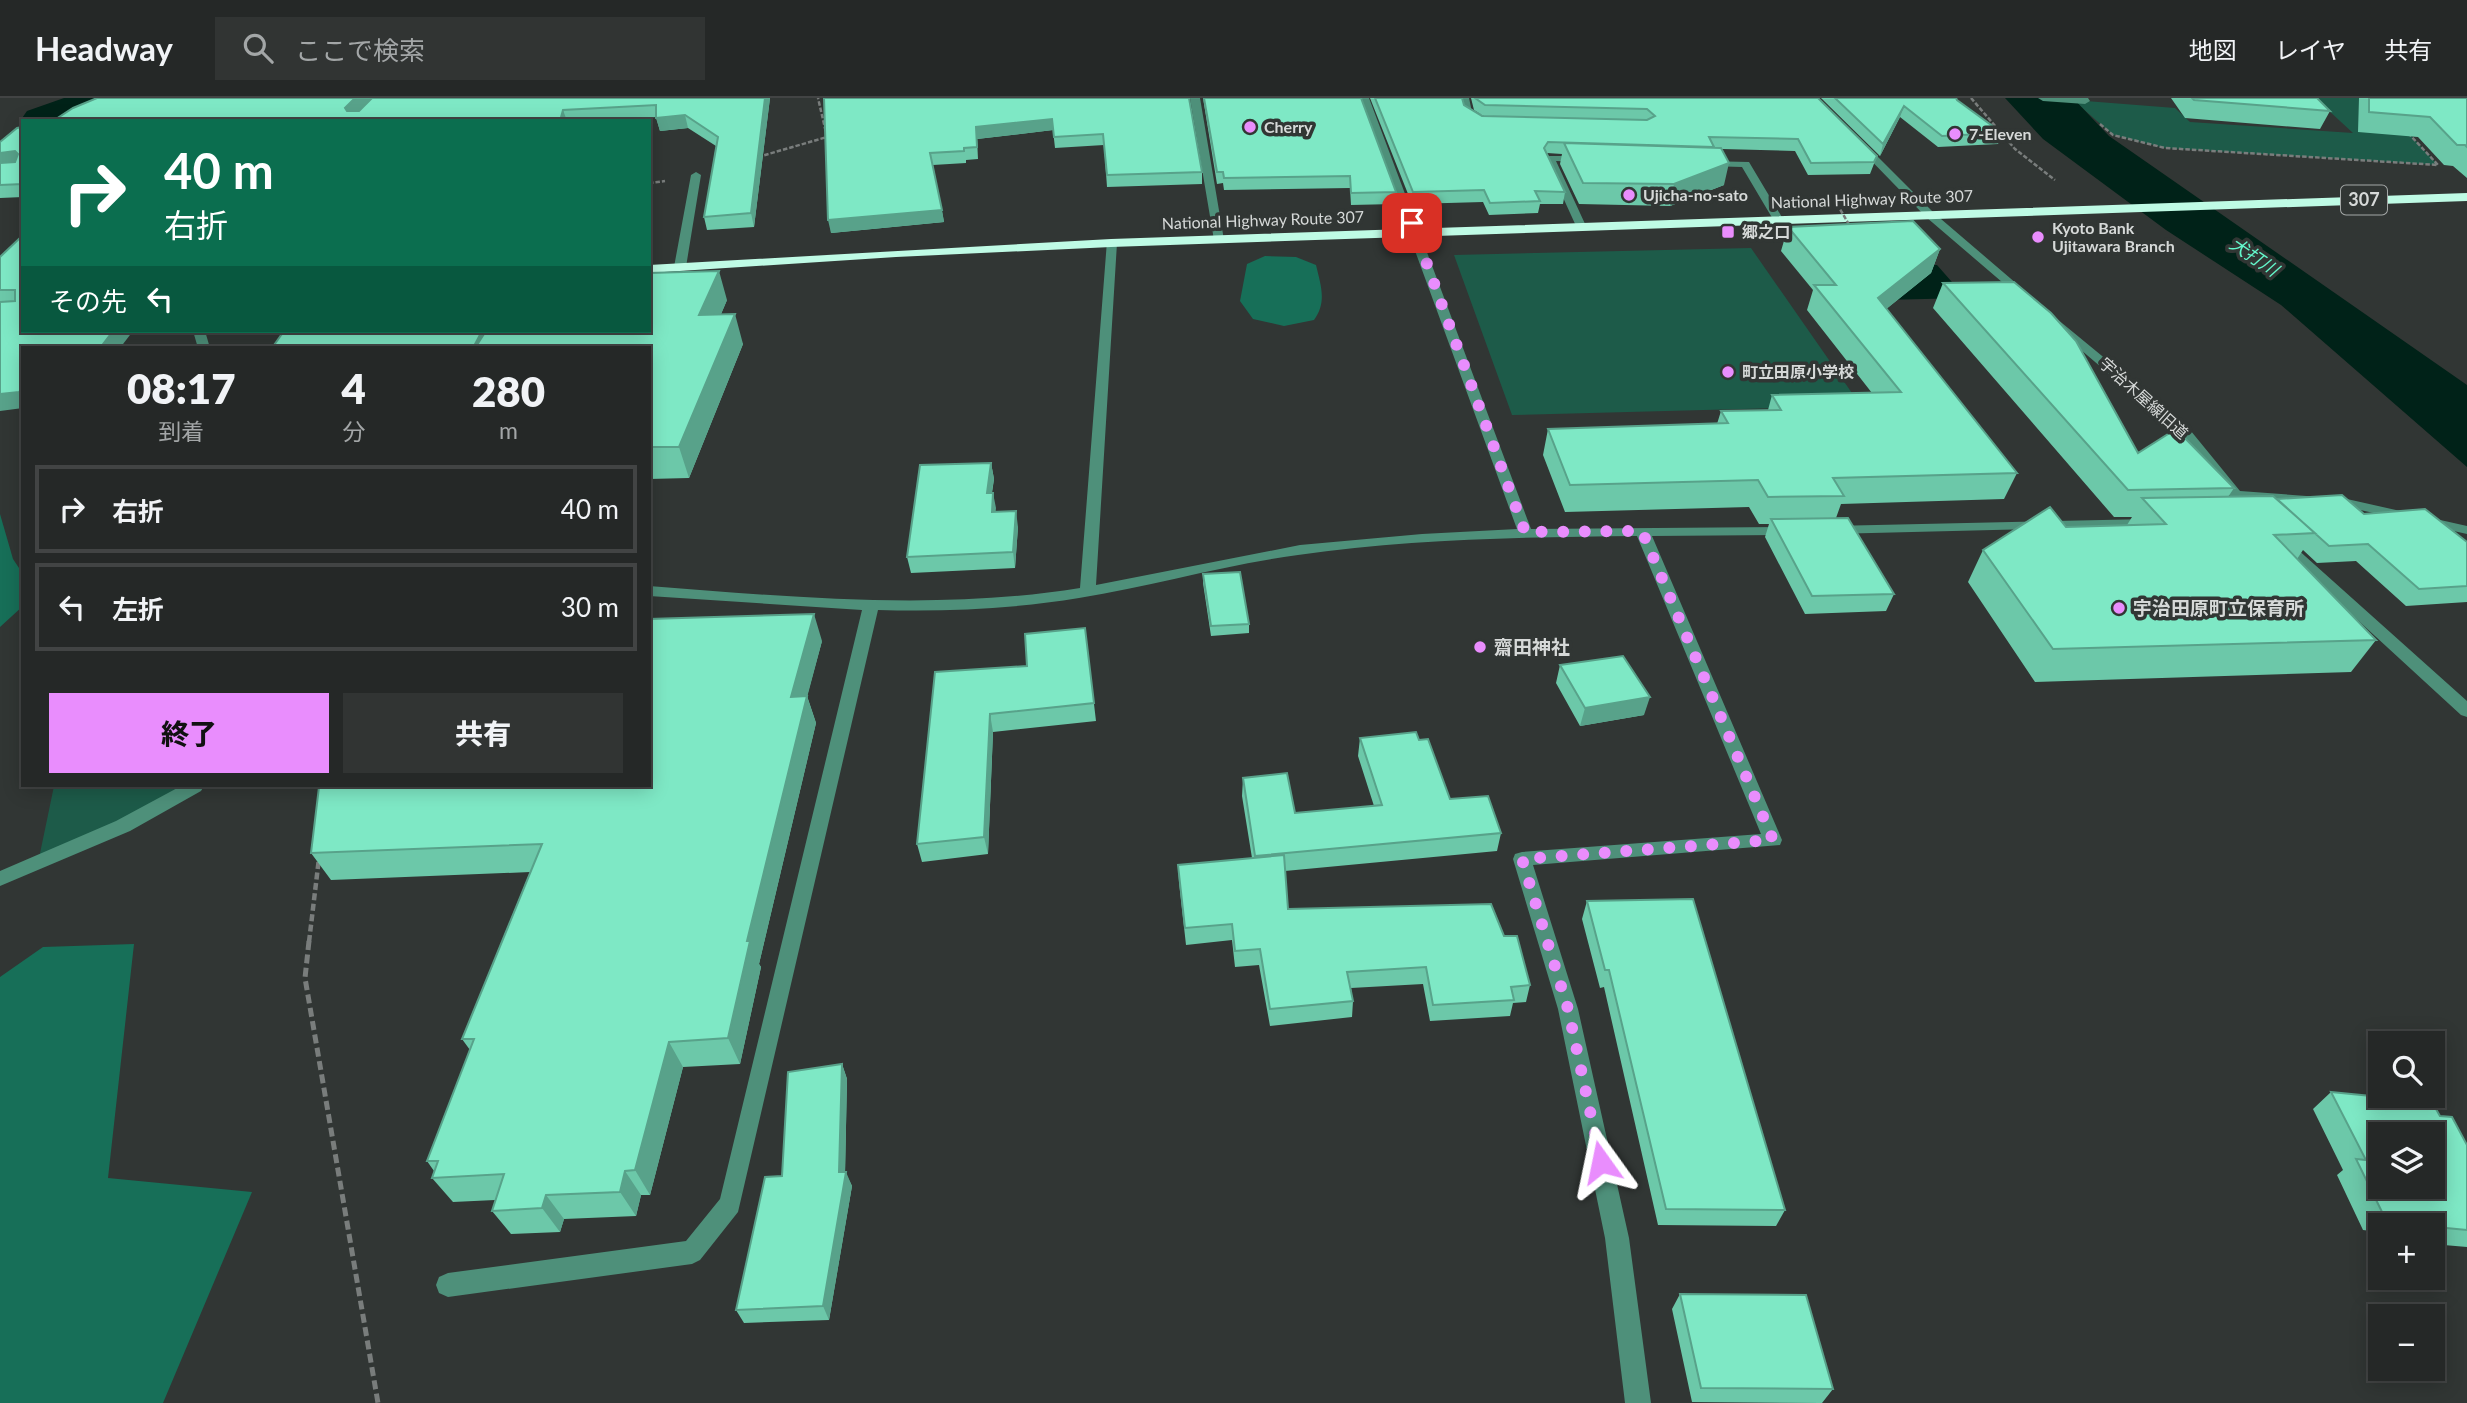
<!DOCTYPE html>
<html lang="ja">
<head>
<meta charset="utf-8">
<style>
  body { margin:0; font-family:Lato,"Noto Sans JP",sans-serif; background:#313433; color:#f1f3f6; height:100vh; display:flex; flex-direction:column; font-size:26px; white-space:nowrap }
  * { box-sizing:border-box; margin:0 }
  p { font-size:23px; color:#a3a6a7 }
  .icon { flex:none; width:38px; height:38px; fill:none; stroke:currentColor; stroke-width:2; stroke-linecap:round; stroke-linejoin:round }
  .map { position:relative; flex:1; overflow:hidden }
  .sheet { position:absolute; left:21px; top:248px; width:630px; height:441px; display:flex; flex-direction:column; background:#252827; border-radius:0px; box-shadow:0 4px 18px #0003,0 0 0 2px #424444 }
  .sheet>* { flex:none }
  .guide { position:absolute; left:21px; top:21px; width:630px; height:214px; border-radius:0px; box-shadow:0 4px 18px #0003,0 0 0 2px #424444; background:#0b6e4f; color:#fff; overflow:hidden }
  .buttons { position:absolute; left:2368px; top:933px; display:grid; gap:14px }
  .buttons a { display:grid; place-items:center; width:77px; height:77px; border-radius:0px; background:#252827; box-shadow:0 4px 18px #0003,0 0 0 2px #424444; font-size:35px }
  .pin { position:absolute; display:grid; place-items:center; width:60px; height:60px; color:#fff; margin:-30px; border-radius:14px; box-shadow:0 4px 10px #0006 }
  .me { position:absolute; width:77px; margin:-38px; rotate:348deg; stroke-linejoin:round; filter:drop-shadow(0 0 5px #0008) }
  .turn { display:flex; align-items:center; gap:24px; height:147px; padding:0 28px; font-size:32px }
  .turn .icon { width:91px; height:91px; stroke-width:2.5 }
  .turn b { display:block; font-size:49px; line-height:60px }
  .then { display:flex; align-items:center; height:66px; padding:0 28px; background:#0003; gap:14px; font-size:26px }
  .eta { display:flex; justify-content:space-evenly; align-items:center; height:119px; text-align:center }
  .eta b { font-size:42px; font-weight:800; line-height:49px }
  .primary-button { display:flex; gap:14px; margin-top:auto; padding:14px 28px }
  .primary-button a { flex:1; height:80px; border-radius:0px; background:#e98dfd; color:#111; font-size:28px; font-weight:800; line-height:80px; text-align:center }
  .primary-button a+a { background:#313433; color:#f1f3f6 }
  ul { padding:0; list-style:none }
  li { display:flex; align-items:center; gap:21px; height:88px; margin:0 14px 10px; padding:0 14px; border:4px solid #424444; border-radius:0px }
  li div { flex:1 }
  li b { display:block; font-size:26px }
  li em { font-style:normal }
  header { display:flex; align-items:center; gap:42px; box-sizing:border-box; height:98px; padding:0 35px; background:#252827; border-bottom:2px solid #424444 }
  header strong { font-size:33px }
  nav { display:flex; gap:38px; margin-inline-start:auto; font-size:24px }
  .search { width:490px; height:63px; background:#313433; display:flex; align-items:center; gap:18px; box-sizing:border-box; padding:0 24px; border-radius:0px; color:#a3a6a7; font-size:26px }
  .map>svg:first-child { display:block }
  .green { fill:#1d5b49 }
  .forest { fill:#176f58 }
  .water { fill:#002218 }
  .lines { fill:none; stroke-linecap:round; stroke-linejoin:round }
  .river { fill:#002218; fill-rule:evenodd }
  .path-far2 { stroke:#797d7c; stroke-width:2.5; stroke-dasharray:4.5 2; stroke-linecap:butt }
  .path-far1 { stroke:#797d7c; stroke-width:4.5; stroke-dasharray:7 3.5; stroke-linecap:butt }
  .path { stroke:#797d7c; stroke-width:5; stroke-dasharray:9 4.5; stroke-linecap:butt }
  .minor { fill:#4e907a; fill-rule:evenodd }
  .highway { fill:#bffbe5; fill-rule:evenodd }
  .path-bridge { stroke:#797d7c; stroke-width:2.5; stroke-dasharray:4.5 2; stroke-linecap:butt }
  .wall { fill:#6cc8a9 }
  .shaded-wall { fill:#58a28a }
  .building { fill:#7ee8c5; stroke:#58a28a; stroke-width:2; fill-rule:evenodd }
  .route { stroke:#e98dfd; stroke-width:12; stroke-dasharray:0 21.6 }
  .poi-dot { fill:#e98dfd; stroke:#313634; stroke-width:2.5 }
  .labels { text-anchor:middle; stroke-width:7; stroke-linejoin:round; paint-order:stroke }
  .far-poi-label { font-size:16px; font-weight:bold; fill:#d6d9d8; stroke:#313634; text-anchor:start }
  .far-street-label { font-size:16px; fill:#d6d9d8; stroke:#313634 }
  .shield { fill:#313634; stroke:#a4a8a7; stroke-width:2 }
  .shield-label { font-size:18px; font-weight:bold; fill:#d6d9d8 }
  .far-water-label { font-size:18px; font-style:italic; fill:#63f6ca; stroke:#313634 }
  .poi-label { font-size:19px; font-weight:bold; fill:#d6d9d8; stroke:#313634; text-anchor:start }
</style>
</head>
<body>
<header>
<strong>Headway</strong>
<div class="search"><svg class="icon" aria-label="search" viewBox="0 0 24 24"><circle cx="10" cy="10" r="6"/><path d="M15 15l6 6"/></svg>ここで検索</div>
<nav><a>地図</a><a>レイヤ</a><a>共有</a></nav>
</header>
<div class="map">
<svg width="2467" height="1305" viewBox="0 0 2467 1305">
  <rect width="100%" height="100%" fill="#313634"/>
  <path class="green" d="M2315 0H2376L2438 67 2165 50 2113 37 2073 2 2175 10 2190 24 2353 35Z
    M1751 150 1861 308 1512 317 1454 157Z
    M54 688H195L123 728 38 765Z"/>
  <path class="forest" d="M1265 158 1296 159 1316 167C1321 188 1327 204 1314 222L1284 228 1253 221 1240 203 1247 166Z
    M0 416 13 461 23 476V508L0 529Z
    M134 846 108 1080 252 1094 163 1305H0V879L43 849Z"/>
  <path class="water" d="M2005 0H2073L2109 38 2467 287V369L2281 207 2166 132 2043 41Z
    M1937 167 1966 200 1842 203 1817 169Z"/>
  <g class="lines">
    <path class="river" d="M64 0H130C109 31 56 23 23 23V27L20 23 27 13Z"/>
    <path class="path-far2" d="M1971 0 2015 51 2055 82
      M2100 26 2113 37 2165 50 2438 67 2409 36
      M758 59 827 39 818 0
      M649 85 665 83"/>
    <path class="path-far1" d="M309 844 319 760"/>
    <path class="path" d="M309 843 305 880 378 1305"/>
    <path class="minor" d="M1190 0H1200L1224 142 1219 145 1214 142Z
      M1359 0H1369L1531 431 1789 429 1796 433 1789 437 1652 438 1782 742 1780 747 1533 767 1578 911 1629 1140 1651 1305H1625L1605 1140 1558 911 1513 761 1515 756 1522 754 1761 736 1637 438C1524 439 1410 441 1298 457 1224 467 1152 488 1079 500 1013 511 945 514 878 512L738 1114 700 1162 692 1166 448 1199 439 1195 436 1187 439 1179 448 1175 686 1143 720 1101 862 512 649 498V488C792 499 938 513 1080 490L1107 143 1117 145 1096 487 1300 447 1422 436 1517 431Z
      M1459 0H1469L1472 14 1484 22V26C1468 27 1463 13 1459 0Z
      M2038 0H2088L2090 3 2085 6 2043 3Z
      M1857 44H1863L1934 115 2031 198V202H2023L1926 119 1857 48Z
      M1546 58H1585L1590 61 1585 64 1556 63 1586 128 1585 130 1576 128 1545 60Z
      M1704 63 1749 64 1783 121 1782 123H1774L1742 69 1708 68 1704 67Z
      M696 74 701 77 686 169 680 172 674 169 691 77Z
      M2051 216 2186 327 2240 393 2347 401 2467 428V436L2347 409 2248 402 2258 415 2251 419 2246 418 2176 333 2047 223V217Z
      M193 233H205L210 250H198Z
      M2149 421 2156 425 2154 428 1831 436 1824 432 1831 428Z
      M2281 440 2286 441 2467 603V619L2461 617 2276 447 2274 444 2276 441Z
      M181 688H204L201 693 130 733 0 788V773L116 723Z"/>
    <path class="highway" d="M2467 95V103L1111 149 896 159 649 175V167L1111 141Z"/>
    <path class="path-bridge" d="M1837 106 1851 130"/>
  </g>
  <path class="wall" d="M97 0H770L754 129 707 132 704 119 716 48 688 30 660 33 656 19 599 23H53Z
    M824 0H1189L1202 74V86L1107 89 1104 47 1055 50 1053 32 977 41 978 61 966 62V65L933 67 944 124 831 135Z
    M1203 0H1361L1396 94 1395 106 1351 107 1350 90 1224 92 1223 85 1217 86Z
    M1370 0H1462L1464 7 1484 18 1474 12 1471 0H1818L1877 58 1870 76 1808 77 1795 53 1722 51 1724 87 1670 108 1579 106 1560 66 1562 56 1547 55 1565 94 1563 106H1540L1538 115 1489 117 1483 104 1412 106Z
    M1821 0H1956L1957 2 2002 35 1998 46 1938 49 1900 19 1880 58Z
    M2171 0H2317L2330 13 2320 31 2185 20Z
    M2359 0H2467V80L2453 68 2444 67 2418 39 2358 34Z
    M23 29V99L0 100V44Z
    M1788 129 1940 151 1931 175 1886 211 2017 375 2004 401 1841 406 1836 420 1894 496 1886 513 1805 516 1765 439 1769 426H1759L1749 409 1565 414 1543 357 1548 331 1717 326 1721 313 1768 312 1772 297 1872 295 1807 212 1813 192 1781 153Z
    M23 137V250L0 313V159Z
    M1943 185 2138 355 2234 390 2228 399 2277 401 2364 416 2467 444V504L2406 508 2356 463 2317 465 2303 452 2297 461 2376 542 2351 574 2035 584 1968 484 1983 452 2066 429 2127 427 2132 419H2114L1933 210Z
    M727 202 721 216 743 246 689 380 649 381V250L282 235 264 236 262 233H495L493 235 649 233Z
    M991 365 994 381 992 395H993L995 414 1018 429 1015 470 911 475 907 459Z
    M1203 476 1249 526V535L1211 538 1203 485Z
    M1085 530 1096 623 993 634 988 756 922 764 917 746 935 574 1027 568Z
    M822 543 807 598 816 625 759 866 761 869 740 966 683 969 650 1097H641L636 1118 564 1121 560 1134 511 1136 492 1113 495 1102 453 1104 432 1080 434 1073 427 1063 470 952 462 941 530 774 331 782 311 755 649 688Z
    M1560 567 1644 617 1580 628 1556 585Z
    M1360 640 1419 642 1450 701 1501 735 1497 753 1285 773 1288 811 1504 838 1530 887 1526 904 1513 905 1510 918 1430 923 1423 886 1351 890 1353 903 1352 919 1270 928 1259 867 1235 869 1232 842 1186 847 1179 784 1178 767 1252 760 1242 698 1243 680 1295 715 1374 708 1358 658Z
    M1587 803 1785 1112 1776 1128 1658 1127 1604 889 1600 890 1582 821Z
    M842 966 847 981 845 1074 852 1088 829 1222 744 1225 736 1212 782 1078Z
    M2331 994 2440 1018 2467 1047V1149L2432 1146V1127H2380V1134L2363 1132 2337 1077 2343 1072 2313 1011Z
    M1680 1196 1833 1291 1822 1305 1692 1304 1672 1211Z"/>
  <path class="shaded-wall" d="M355 0H373L351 23 345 10Z
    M765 0H770L754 129 751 115Z
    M1904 8 1900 19 1880 58 1883 46Z
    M563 12 567 23H560Z
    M685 17 688 30 660 33 656 20Z
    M1052 21 1053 32 977 41 978 61 976 29Z
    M15 53 23 66 0 68V55Z
    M1729 65 1724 87 1670 108 1674 86Z
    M942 112 944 124 831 135 828 122Z
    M1940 151 1931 175 1869 225 1878 200Z
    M719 173 727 202 708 247 699 217Z
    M735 216 743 246 689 380 679 349Z
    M113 233H133L120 250H100Z
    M482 233H495L486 250H473Z
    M23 289V310L0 313V296Z
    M991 365 994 381 989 411 987 395Z
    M993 395 996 410 994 430 992 414Z
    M1016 413 1018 429 1015 470 1013 454Z
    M814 516 822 543 800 626 791 599Z
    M807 598 816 625 759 866 761 869 740 966 728 940 747 843Z
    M1650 599 1644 617 1580 628 1585 610Z
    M990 616 993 634 988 756 984 739Z
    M669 944 683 969 650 1097 635 1072Z
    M842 966 847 981 845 1078 846 1074 852 1088 829 1222 823 1208 839 1074Z
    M625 1073 641 1097 636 1118 620 1094Z
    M546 1097 564 1121 560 1134 542 1110Z"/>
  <path class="building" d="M97 0H355L345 10 347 13H359L372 0H765L751 115 704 119 718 39 685 17 656 20V7L563 12 560 23H53L73 10Z
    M824 0H1189L1202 74 1107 77 1103 36 1054 39 1052 21 976 29 977 49 964 50V53L930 55 942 112 828 122Z
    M1204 0H1361L1396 94 1351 95 1350 78 1224 80 1223 74H1217Z
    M1375 0H1462L1464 7 1482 18 1647 22 1655 18 1647 11 1485 7 1475 0H1818L1877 58 1874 64 1811 65 1798 41 1709 39 1714 49 1548 44 1544 50 1565 94 1535 93 1540 103 1490 105 1484 92 1413 94Z
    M1835 0H1956L1957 2 2002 35 1942 38 1904 8 1883 46Z
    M2192 0H2317L2330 13 2194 2Z
    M2369 0H2467V49L2465 47H2457L2430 19 2369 14Z
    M23 29V86L0 87V65L15 64 18 56 15 53 0 55V44L17 30Z
    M1564 45 1721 50 1729 65 1674 86 1583 85Z
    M1913 123 1940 151 1878 200 2017 375 1833 380 1844 398 1768 399 1758 382 1570 387 1548 331 1728 325 1721 313 1781 312 1772 297 1901 294 1814 187H1836L1788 129Z
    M23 137V233H113L100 250H23V289L19 294 0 296V204L15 203V192H0V159Z
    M719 173 699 217 735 216 679 349H649V250H475L484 236 592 233H649V175Z
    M2014 184 2051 215 2076 243 2138 355 2176 331 2234 390 2128 392 1943 185Z
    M284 233H482L473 250H272Z
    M991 365 987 395H993L992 414 1016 413 1013 454 907 459 920 367Z
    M2342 397 2364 416 2425 411 2467 444V488L2419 491 2368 446 2329 448 2277 401Z
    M2273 398 2315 435 2274 437 2376 542 2053 551 1983 452 2050 409 2066 429 2166 426 2142 400Z
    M1848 420 1894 496 1812 498 1771 421Z
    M1240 474 1249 526 1211 528 1203 476Z
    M814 516 791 599 807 598 747 843H750L728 940 669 944 635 1072 625 1073 620 1094 546 1097 542 1110 492 1113 504 1076 432 1080 438 1063H427L474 941H462L542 746 311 755 319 689 368 688H649V521Z
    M1085 530 1094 605 990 616 984 739 917 746 935 574 1027 568 1025 536Z
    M1623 558 1650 599 1585 610 1560 567Z
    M1416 634 1419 642 1428 641 1450 701 1488 698 1501 735 1255 758 1243 680 1287 675 1295 715 1382 707 1360 640Z
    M1284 757 1288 811 1491 806 1504 838H1517L1530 887 1511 889 1514 902 1433 907 1426 869 1347 874 1353 903 1270 911 1260 851 1235 853 1232 826 1185 830 1178 767Z
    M1693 801 1785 1112 1666 1111 1609 872H1605L1587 803Z
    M842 966 839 1074H846L823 1208 736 1212 765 1079 782 1078 788 974Z
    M2331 994 2432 1004 2440 1018 2452 1019 2467 1047V1132L2436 1129 2432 1122 2383 1116 2356 1061 2366 1062ZM2380 1036H2432V1088H2380Z
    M1680 1196 1806 1197 1833 1291 1701 1290Z"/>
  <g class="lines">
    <path class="route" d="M1412 125 1525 434 1642 433 1773 742 1522 761 1568 911 1601 1064"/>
  </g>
  <g class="poi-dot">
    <circle cx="1250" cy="29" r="7"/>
    <circle cx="1955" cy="36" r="7"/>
    <circle cx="1629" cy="97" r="7"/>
    <rect x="1721" y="127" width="14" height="14" rx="3.5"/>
    <circle cx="2038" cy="139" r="7"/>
    <circle cx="1728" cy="274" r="7"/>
    <circle cx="2119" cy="510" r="7"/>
    <circle cx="1480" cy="549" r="7"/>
  </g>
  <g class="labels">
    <g class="far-poi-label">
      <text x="1264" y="35">Cherry</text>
      <text x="1969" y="42">7-Eleven</text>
      <text x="1643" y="103">Ujicha-no-sato</text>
      <text x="2052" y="136">Kyoto Bank<tspan x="2052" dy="18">Ujitawara Branch</tspan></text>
      <text x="1742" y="140">郷之口</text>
      <text x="1742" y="280">町立田原小学校</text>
    </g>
    <g class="far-street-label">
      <text transform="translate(1872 101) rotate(-2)" y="6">National Highway Route 307</text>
      <text transform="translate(1263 122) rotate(-2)" y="6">National Highway Route 307</text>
      <text transform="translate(2144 300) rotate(42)" y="6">宇治木屋線旧道</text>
    </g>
    <rect class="shield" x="2341" y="87.5" width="46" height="29" rx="5"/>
    <g class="shield-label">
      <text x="2364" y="108">307</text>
    </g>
    <g class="far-water-label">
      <text transform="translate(2254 159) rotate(34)" y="6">犬打川</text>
    </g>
    <g class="poi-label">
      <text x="2133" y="517">宇治田原町立保育所</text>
      <text x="1494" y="556">齋田神社</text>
    </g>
  </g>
</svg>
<div class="buttons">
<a><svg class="icon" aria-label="search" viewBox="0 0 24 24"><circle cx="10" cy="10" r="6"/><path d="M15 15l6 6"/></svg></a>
<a><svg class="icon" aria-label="layers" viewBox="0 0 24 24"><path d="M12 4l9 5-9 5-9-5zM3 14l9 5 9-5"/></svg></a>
<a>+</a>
<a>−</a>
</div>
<div class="pin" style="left:1412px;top:125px;background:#d93025"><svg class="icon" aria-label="arrive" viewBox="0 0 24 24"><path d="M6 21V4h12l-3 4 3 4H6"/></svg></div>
<svg class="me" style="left:1601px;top:1064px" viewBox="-20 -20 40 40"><path d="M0-17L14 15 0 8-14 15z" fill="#e98dfd" stroke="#fff" stroke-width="4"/></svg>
<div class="guide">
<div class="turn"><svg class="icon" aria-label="right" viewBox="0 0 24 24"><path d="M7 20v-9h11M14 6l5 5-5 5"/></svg><div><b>40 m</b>右折</div></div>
<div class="then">その先<svg class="icon" aria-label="left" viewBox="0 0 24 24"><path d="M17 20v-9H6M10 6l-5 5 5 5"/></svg></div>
</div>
<section class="sheet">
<div class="eta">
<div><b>08:17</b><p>到着</p></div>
<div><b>4</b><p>分</p></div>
<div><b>280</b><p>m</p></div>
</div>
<ul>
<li><svg class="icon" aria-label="right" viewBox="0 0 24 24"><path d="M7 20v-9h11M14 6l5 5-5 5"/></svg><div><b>右折</b></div><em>40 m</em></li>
<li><svg class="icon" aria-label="left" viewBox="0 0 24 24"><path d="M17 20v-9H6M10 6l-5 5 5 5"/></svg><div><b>左折</b></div><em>30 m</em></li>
</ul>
<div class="primary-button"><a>終了</a><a>共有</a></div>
</section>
</div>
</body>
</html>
